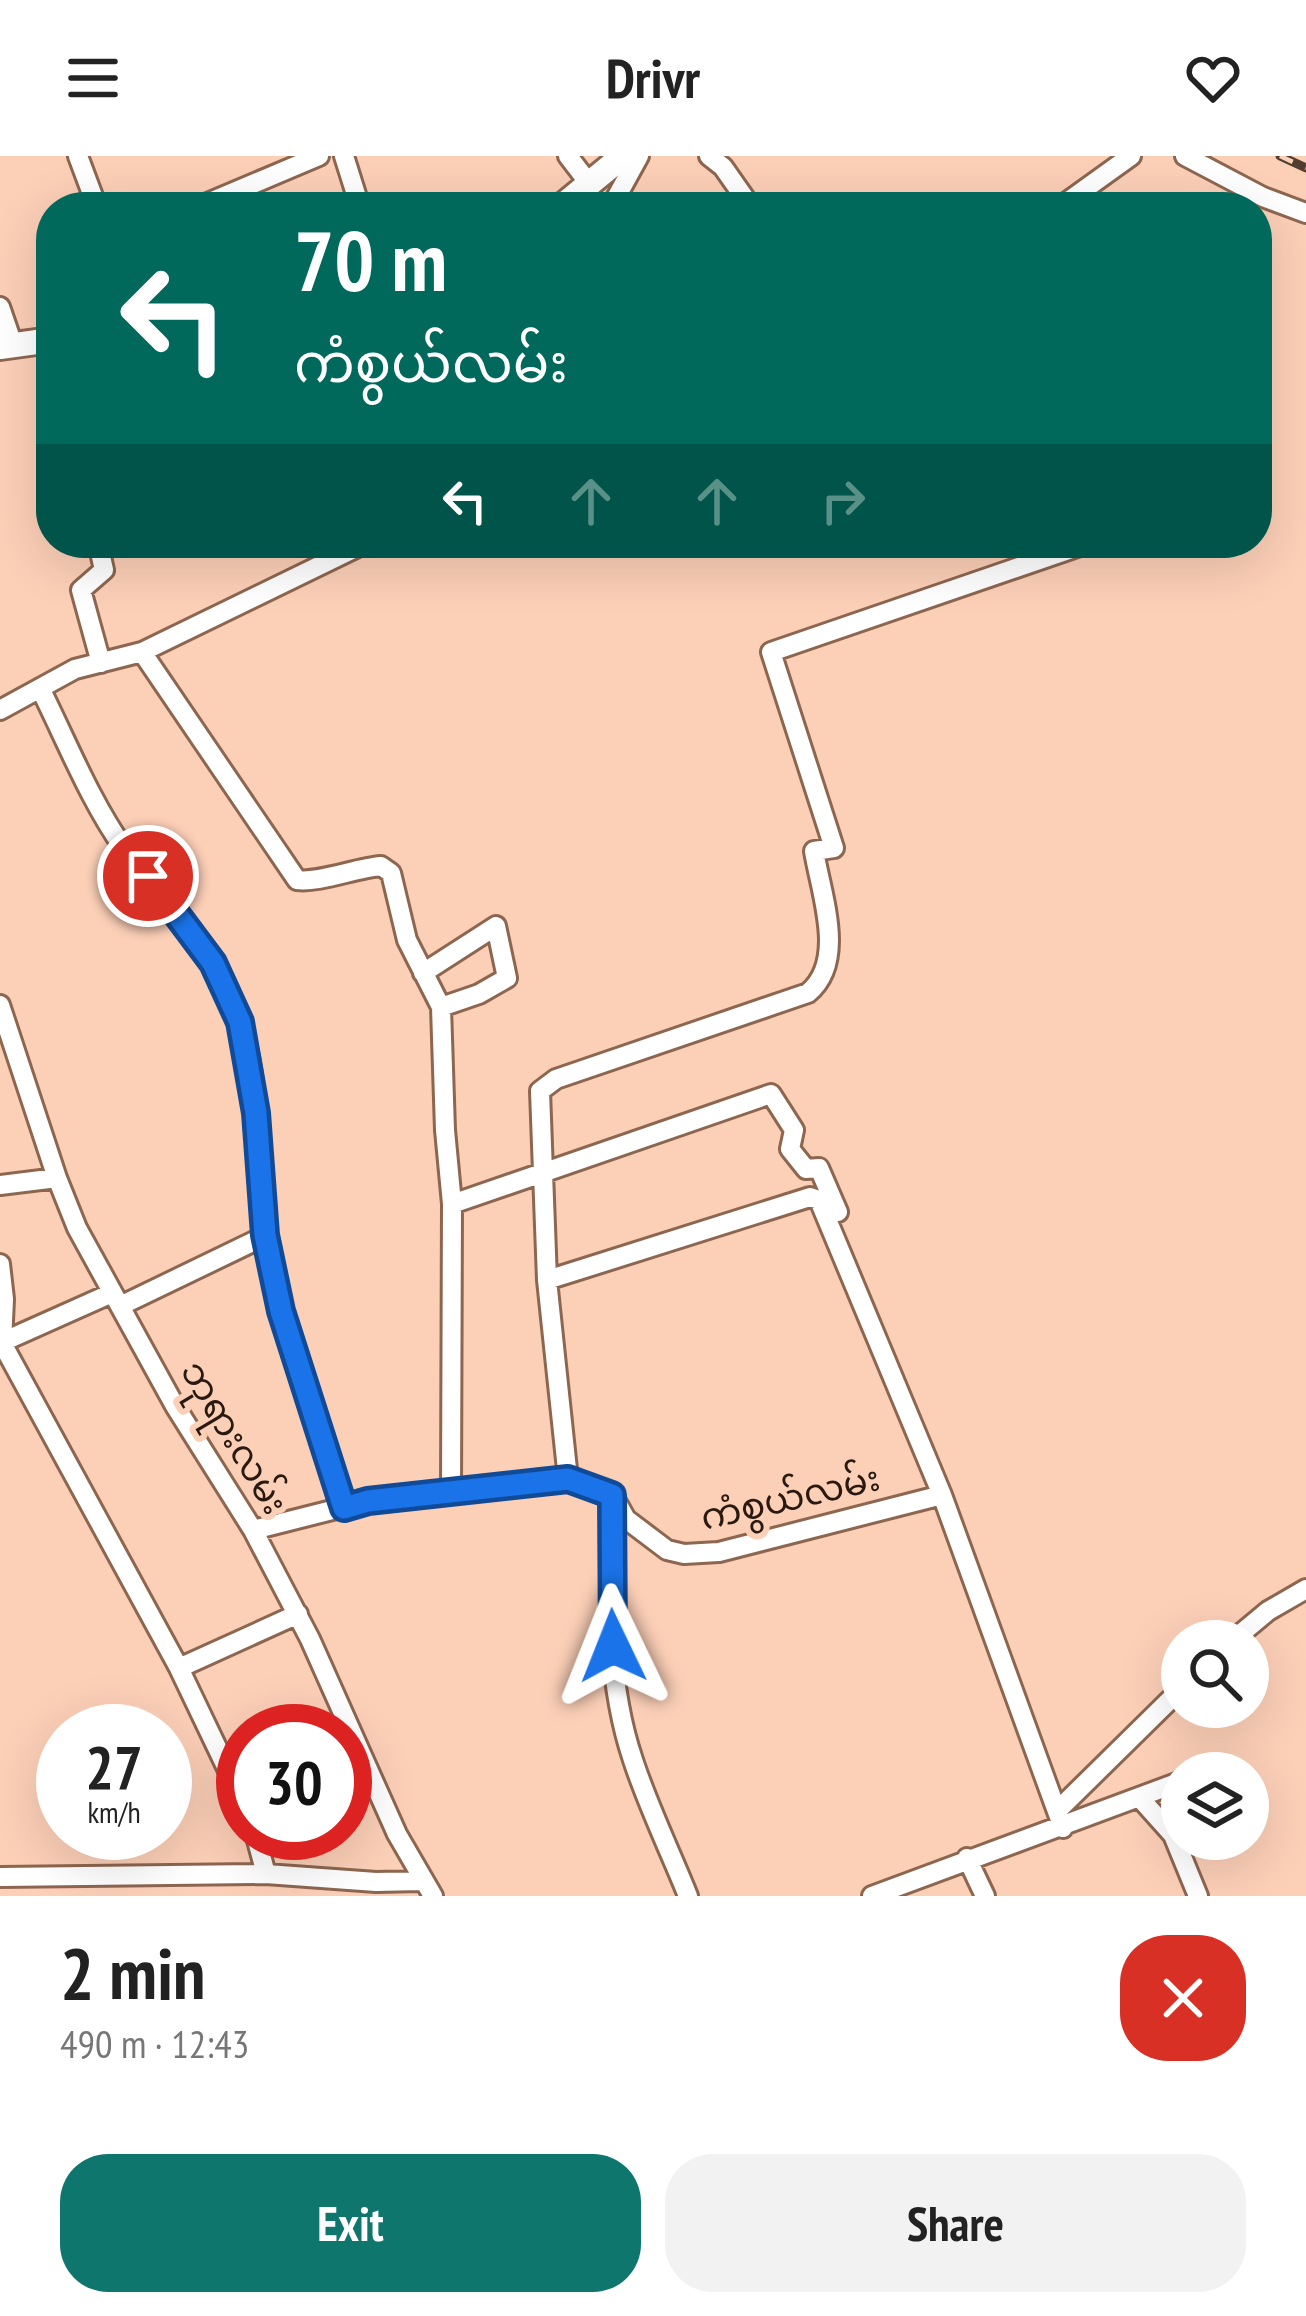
<!DOCTYPE html>
<html lang="en">
<head>
<meta charset="utf-8">
<style>
  body { margin:0; font-family:"PT Sans Narrow","Noto Sans Myanmar",sans-serif; background:#f2f2f2; color:#222; height:100vh; display:flex; flex-direction:column; font-size:45px; white-space:nowrap }
  * { box-sizing:border-box; margin:0 }
  p { font-size:39px; color:#767676 }
  .icon { flex:none; width:66px; height:66px; fill:none; stroke:currentColor; stroke-width:2; stroke-linecap:round; stroke-linejoin:round }
  .map { position:relative; height:1740px; overflow:hidden }
  .sheet { display:flex; flex-direction:column; background:#fff; flex:1 }
  .sheet>* { flex:none }
  .guide { position:absolute; left:36px; top:36px; width:1236px; height:366px; border-radius:48px; box-shadow:0 12px 48px #0002; background:#00695c; color:#fff; overflow:hidden }
  .controls { position:absolute; left:1161px; top:1464px; display:grid; gap:24px }
  .controls a { display:grid; place-items:center; width:108px; height:108px; border-radius:50%; background:#fff; box-shadow:0 12px 48px #0002; font-size:60px }
  .speed { position:absolute; left:36px; top:1548px; display:flex; gap:24px; font-size:60px; font-weight:700; text-align:center }
  .speed>* { display:grid; place-content:center; width:156px; height:156px; border-radius:50%; background:#fff; box-shadow:0 12px 48px #0002; line-height:1 }
  .speed small { font-size:30px; font-weight:400 }
  .speed .limit { border:18px solid #d22; background:#fff; color:#111 }
  .pin { position:absolute; display:grid; place-items:center; width:102px; height:102px; color:#fff; margin:-51px; border:6px solid #fff; border-radius:50%; box-shadow:0 3px 12px #0007 }
  .me { position:absolute; width:132px; margin:-66px; rotate:358deg; stroke-linejoin:round; filter:drop-shadow(0 0 9px #0008) }
  .turn { display:flex; align-items:center; gap:42px; height:252px; padding:0 60px; font-size:54px }
  .turn .icon { width:156px; height:156px; stroke-width:2.5 }
  .turn b { display:block; font-size:84px; line-height:102px }
  .lanes { display:flex; align-items:center; height:114px; padding:0 60px; background:#0003; justify-content:center; gap:60px; direction:ltr }
  .lanes .off { opacity:.35 }
  .round { display:grid; place-items:center; flex:none; width:126px; height:126px; border-radius:48px; background:#f2f2f2 }
  .summary { display:flex; align-items:center; justify-content:space-between; height:204px; padding:0 60px }
  h1 { font-size:72px; font-weight:600; line-height:90px }
  .button { display:flex; gap:24px; margin-top:auto; padding:24px 60px }
  .button a { flex:1; height:138px; border-radius:48px; background:#0f766e; color:#fff; font-size:48px; font-weight:600; line-height:138px; text-align:center }
  .button a+a { background:#f2f2f2; color:#222 }
  header { display:flex; justify-content:space-between; align-items:center; height:156px; padding:0 60px; background:#fff; font-size:54px; font-weight:600 }
  .map>svg:first-child { display:block }
  .lines { fill:none; stroke-linecap:round; stroke-linejoin:round }
  .minor-casing { stroke:#8d6650; stroke-width:24 }
  .major-casing { stroke:#8d6650; stroke-width:30 }
  .minor { stroke:#fff; stroke-width:18 }
  .major { stroke:#fff; stroke-width:24 }
  .rail-casing { stroke:#533d32; stroke-width:9 }
  .rail { stroke:#fccfb7; stroke-width:4.5; stroke-dasharray:14; stroke-linecap:butt }
  .route-casing { stroke:#114b97; stroke-width:30 }
  .route { stroke:#1a73e8; stroke-width:21 }
  .labels { text-anchor:middle; stroke-width:12; stroke-linejoin:round; paint-order:stroke }
  .street-label { font-size:36px; fill:#291911; stroke:#fccfb7 }
</style>
</head>
<body>
<header><svg class="icon" aria-label="menu" viewBox="0 0 24 24"><path d="M4 6h16M4 12h16M4 18h16"/></svg>Drivr<svg class="icon" aria-label="heart" viewBox="0 0 24 24"><path d="M12 20l-8-8c-3-5 5-10 8-4 3-6 11-1 8 4z"/></svg></header>
<div class="map">
<svg width="1306" height="1740" viewBox="0 0 1306 1740">
  <rect width="100%" height="100%" fill="#fccfb7"/>
  <g class="lines">
    <g class="minor-casing">
      <path id="minor" d="M78 0 97 51
        M344 0 360 51
        M568 0 591 30
        M709 0 723 11 751 51
        M1185 0 1263 41 1306 57
        M198 51 319 0
        M611 51 639 0
        M1060 51 1131 0
        M0 151 13 189
        M98 387 104 414 81 434 101 507
        M142 496 297 724C319 727 356 712 381 710L391 717 407 784 441 851 445 974 452 1048 451 1338
        M40 532C67 586 90 645 125 694 167 752 219 799 241 869 262 937 256 1009 265 1079 271 1124 286 1168 300 1212 314 1259 327 1306 344 1352
        M0 554 75 513 142 496 366 387
        M423 817 496 770 507 822 479 838 441 851
        M0 849 57 1022 77 1072 175 1250 253 1374 310 1483 397 1678 433 1740
        M0 1029 57 1022
        M452 1048 771 938 794 974 790 993 806 1013 819 1012 838 1056
        M0 1108 4 1143 2 1187 179 1512 243 1646
        M547 1124 810 1041 819 1044 942 1339 1063 1672
        M120 1150 265 1080
        M0 1187 112 1137
        M568 1323 547 1124 540 935 556 923 808 837C847 805 821 738 814 695L834 692 771 496 1089 387
        M612 1338C610 1427 604 1518 633 1604 648 1650 670 1695 688 1740
        M253 1374 368 1345 568 1323 612 1338 626 1363 667 1394 684 1398 719 1396 942 1339
        M1232 1485 1268 1455 1306 1433
        M179 1512 298 1458
        M1204 1617 1220 1611
        M1139 1641 1173 1679 1198 1740
        M1057 1655 1182 1532
        M255 1677 266 1718
        M967 1702 985 1740
        M0 1721 266 1718 376 1726 421 1725
        M872 1740 1182 1625"/>
    </g>
    <g class="major-casing">
      <path id="major" d="M561 51 623 0
        M0 191 51 184"/>
    </g>
    <use href="#minor" class="minor"/>
    <use href="#major" class="major"/>
    <g class="rail-casing">
      <path id="rail" d="M1280 0 1306 12"/>
    </g>
    <use href="#rail" class="rail"/>
  </g>
  <g class="lines">
    <g class="route-casing">
      <path id="route" d="M148 720 213 807 240 866 256 957 265 1079 281 1155 344 1352 368 1345 568 1323 612 1339 613 1490"/>
    </g>
    <use href="#route" class="route"/>
  </g>
  <g class="labels">
    <g class="street-label">
      <text transform="translate(235 1281) rotate(59)" y="13">ဘုရားလမ်း</text>
      <text transform="translate(790 1341) rotate(-13)" y="13">ကံစွယ်လမ်း</text>
    </g>
  </g>
</svg>
<div class="controls">
<a><svg class="icon" aria-label="search" viewBox="0 0 24 24"><circle cx="10" cy="10" r="6"/><path d="M15 15l6 6"/></svg></a>
<a><svg class="icon" aria-label="layers" viewBox="0 0 24 24"><path d="M12 4l9 5-9 5-9-5zM3 14l9 5 9-5"/></svg></a>
</div>
<div class="speed"><div>27<small>km/h</small></div><div class="limit">30</div></div>
<div class="pin" style="left:148px;top:720px;background:#d93025"><svg class="icon" aria-label="arrive" viewBox="0 0 24 24"><path d="M6 21V4h12l-3 4 3 4H6"/></svg></div>
<svg class="me" style="left:613px;top:1490px" viewBox="-20 -20 40 40"><path d="M0-17L14 15 0 8-14 15z" fill="#1a73e8" stroke="#fff" stroke-width="4"/></svg>
<div class="guide">
<div class="turn"><svg class="icon" aria-label="left" viewBox="0 0 24 24"><path d="M17 20v-9H6M10 6l-5 5 5 5"/></svg><div><b>70 m</b>ကံစွယ်လမ်း</div></div>
<div class="lanes"><svg class="icon" aria-label="left" viewBox="0 0 24 24"><path d="M17 20v-9H6M10 6l-5 5 5 5"/></svg><svg class="icon off" aria-label="ahead" viewBox="0 0 24 24"><path d="M12 20V5M6 11l6-6 6 6"/></svg><svg class="icon off" aria-label="ahead" viewBox="0 0 24 24"><path d="M12 20V5M6 11l6-6 6 6"/></svg><svg class="icon off" aria-label="right" viewBox="0 0 24 24"><path d="M7 20v-9h11M14 6l5 5-5 5"/></svg></div>
</div>
</div>
<section class="sheet">
<div class="summary"><div><h1>2 min</h1><p>490 m · 12:43</p></div><a class="round" style="background:#d93025;color:#fff"><svg class="icon" aria-label="close" viewBox="0 0 24 24"><path d="M6 6l12 12M18 6L6 18"/></svg></a></div>
<div class="button"><a>Exit</a><a>Share</a></div>
</section>
</body>
</html>
